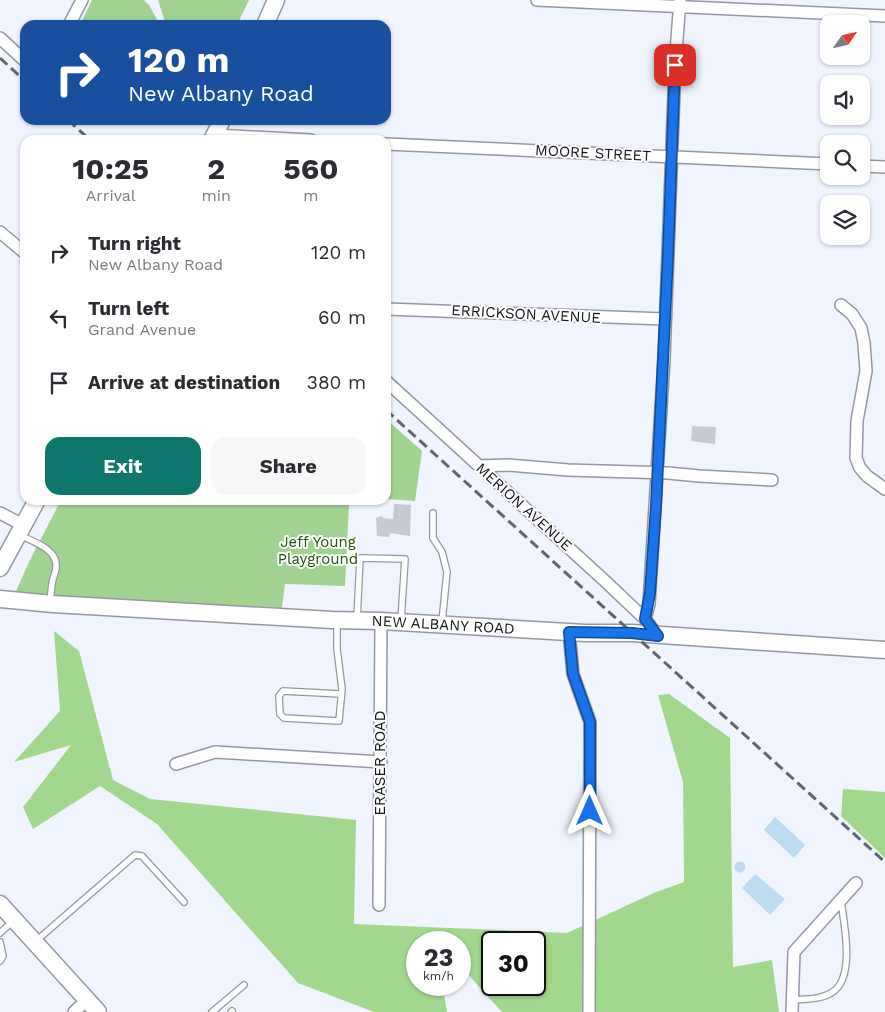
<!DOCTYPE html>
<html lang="en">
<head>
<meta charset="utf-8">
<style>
  body { margin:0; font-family:"Work Sans",sans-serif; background:#f7f7f7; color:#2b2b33; height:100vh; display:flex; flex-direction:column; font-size:19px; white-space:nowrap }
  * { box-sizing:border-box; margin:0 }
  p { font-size:16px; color:#7c7c81 }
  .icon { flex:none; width:28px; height:28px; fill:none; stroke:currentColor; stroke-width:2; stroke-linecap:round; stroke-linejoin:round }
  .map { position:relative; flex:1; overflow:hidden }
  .details { position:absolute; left:20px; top:135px; width:371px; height:370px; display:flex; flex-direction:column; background:#fff; border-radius:15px; box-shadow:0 1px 4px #0004 }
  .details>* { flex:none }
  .banner { position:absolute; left:20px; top:20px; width:371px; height:105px; border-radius:15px; box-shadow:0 1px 4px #0004; background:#1a4fa0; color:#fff; overflow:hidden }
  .needle { width:32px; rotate:56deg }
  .buttons { position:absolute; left:820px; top:15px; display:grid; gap:10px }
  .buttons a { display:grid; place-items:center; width:50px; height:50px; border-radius:10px; background:#fff; box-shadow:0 1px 4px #0004; font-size:25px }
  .speed { position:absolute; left:406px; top:931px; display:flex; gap:10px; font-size:25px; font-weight:700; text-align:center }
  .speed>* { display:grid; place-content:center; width:65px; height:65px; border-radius:50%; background:#fff; box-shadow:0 1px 4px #0004; line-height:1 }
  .speed small { font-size:12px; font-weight:400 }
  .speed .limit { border:2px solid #111; border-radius:8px; background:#fff; color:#111 }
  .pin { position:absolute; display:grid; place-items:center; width:42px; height:42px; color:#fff; margin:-21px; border-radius:10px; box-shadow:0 2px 8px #0006 }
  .me { position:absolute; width:55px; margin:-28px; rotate:0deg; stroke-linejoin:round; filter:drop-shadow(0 0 4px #0008) }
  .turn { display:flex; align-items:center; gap:18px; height:105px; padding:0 25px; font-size:22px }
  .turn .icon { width:65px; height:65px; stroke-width:2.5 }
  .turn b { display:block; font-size:35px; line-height:42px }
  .eta { display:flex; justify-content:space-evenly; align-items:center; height:85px; text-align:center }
  .eta b { font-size:30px; font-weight:700; line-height:35px }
  .primary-button { display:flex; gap:10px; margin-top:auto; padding:10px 25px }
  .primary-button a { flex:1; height:58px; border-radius:15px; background:#0f766e; color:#fff; font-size:20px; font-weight:700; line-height:58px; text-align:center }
  .primary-button a+a { background:#f7f7f7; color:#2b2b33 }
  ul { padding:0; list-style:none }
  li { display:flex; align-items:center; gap:15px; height:65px; padding:0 25px }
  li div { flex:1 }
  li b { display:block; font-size:19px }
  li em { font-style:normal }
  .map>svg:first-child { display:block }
  .green { fill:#a1d390 }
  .forest { fill:#a0d88d; fill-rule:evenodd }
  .water { fill:#bbdbf2 }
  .building { fill:#c6cad2 }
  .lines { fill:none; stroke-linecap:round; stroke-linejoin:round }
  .lane-casing { stroke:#9598a0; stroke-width:8 }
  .street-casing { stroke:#9598a0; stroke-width:14 }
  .secondary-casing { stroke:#9598a0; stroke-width:19 }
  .lane { stroke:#fff; stroke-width:5.5 }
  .street { stroke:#fff; stroke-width:11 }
  .secondary { stroke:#fff; stroke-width:16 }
  .rail { stroke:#63656a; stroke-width:3; stroke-dasharray:10 5; stroke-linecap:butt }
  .route-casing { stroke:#114b97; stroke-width:12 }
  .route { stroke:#1a73e8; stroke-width:9 }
  .labels { text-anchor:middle; stroke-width:4; stroke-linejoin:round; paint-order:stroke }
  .street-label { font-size:15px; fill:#121316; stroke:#fff }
  .park-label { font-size:15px; fill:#205305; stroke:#fff }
</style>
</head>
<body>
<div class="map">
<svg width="885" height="1012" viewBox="0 0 885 1012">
  <rect width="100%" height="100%" fill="#f0f4fd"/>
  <path class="green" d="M92 0H144L149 5 160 25H80Z
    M158 0H249L237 25H166Z
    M386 419 422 451 415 501 386 499Z
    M61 500H296V503L349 505 345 586 285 584 281 614 12 600 29 562Z"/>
  <path class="forest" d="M54 631 79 651 113 780 150 799 356 820 354 924 567 933 656 892 684 882 683 782 658 695 669 694 730 738 733 967 772 960 779 1012H502L464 970 460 973V942H418V985H446L443 988 447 1012H374L298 983 157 824 100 786 33 829 23 807 71 745 14 762 60 711ZM492 942H535V985H492Z
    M843 789 885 792V858L841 816Z"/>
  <path class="water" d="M775 817 805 845 794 858 764 830Z
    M734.5 867a5.5 5.5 0 1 1 11 0a5.5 5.5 0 1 1-11 0Z
    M755 874 785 899 770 915 742 888Z"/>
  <path class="building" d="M692 426 716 427 715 444 691 441Z
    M394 504 411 505 410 536 390 533 389 537 377 536 376 518 382 516 383 518 393 519Z"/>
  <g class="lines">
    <g class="lane-casing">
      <path id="lane" d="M433 513V538L442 552 447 572 442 622
        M20 535C33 542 58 549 56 567 56 572 54 575 53 579 51 587 51 595 50 603
        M357 619 360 558 405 559 401 620
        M337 622V649L342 689 339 721 284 718 280 714 279 696 283 691 341 694
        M0 933 13 921
        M36 941 135 855 142 856 184 902
        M0 942 3 956 0 961
        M792 1000C805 999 822 1000 834 991 855 975 844 923 841 901
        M212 1012 244 985
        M231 1012 232 1011"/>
    </g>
    <g class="street-casing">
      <path id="street" d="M537 0 885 16
        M69 25 82 0
        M0 38 25 61
        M215 135 311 140
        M386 144 829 164
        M861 166 885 167
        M0 232 25 253
        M841 305 852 314 861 328 864 343 866 371 857 421 856 458 860 468 867 476 885 489
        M386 309 665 319
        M386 381 605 581 645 619 658 636
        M479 466 508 465 568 470 668 473 699 476 772 480
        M0 513 23 525
        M645 619 649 604 664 359 675 65 680 0
        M569 632 573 674 590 722 589 1012
        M176 764 215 752 381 762
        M379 905 381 621
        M74 1012 87 1000
        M792 1012 794 952 856 883"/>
    </g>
    <g class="secondary-casing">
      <g id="secondary">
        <path d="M265 25 276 0"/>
        <path d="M212 140 222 120"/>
        <path d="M0 568 37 500"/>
        <path id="s1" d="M0 599 53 604 332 620 381 621 585 633H632L885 650"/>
        <path d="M0 904 98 1012"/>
      </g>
    </g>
    <use href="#lane" class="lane"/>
    <use href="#street" class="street"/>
    <use href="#secondary" class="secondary"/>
    <path class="rail" d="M0 58 25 81
      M68 120 90 140
      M386 410 885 862"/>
  </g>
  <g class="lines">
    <g class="route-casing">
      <path id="route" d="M590 811V722L573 674 569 632 632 633 658 636 645 619 650 593 656 506 668 255 675 65"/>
    </g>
    <use href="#route" class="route"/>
  </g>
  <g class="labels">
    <g class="street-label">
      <text transform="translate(593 153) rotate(3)" y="5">MOORE STREET</text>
      <text transform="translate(526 314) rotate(3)" y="5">ERRICKSON AVENUE</text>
      <text transform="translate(524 507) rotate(42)" y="5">MERION AVENUE</text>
      <text dy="5" stroke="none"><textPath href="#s1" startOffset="444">NEW ALBANY ROAD</textPath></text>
      <text transform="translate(380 763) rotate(-90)" y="5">ERASER ROAD</text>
    </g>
    <g class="park-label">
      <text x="318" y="547">Jeff Young<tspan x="318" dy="17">Playground</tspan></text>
    </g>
  </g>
</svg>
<div class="buttons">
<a><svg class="needle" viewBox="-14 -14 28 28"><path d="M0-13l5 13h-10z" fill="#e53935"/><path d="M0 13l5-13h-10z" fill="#7c7c81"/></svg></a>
<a><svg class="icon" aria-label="sound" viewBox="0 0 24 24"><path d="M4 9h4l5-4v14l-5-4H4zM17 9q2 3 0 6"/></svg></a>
<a><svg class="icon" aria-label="search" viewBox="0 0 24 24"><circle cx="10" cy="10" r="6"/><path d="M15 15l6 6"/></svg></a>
<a><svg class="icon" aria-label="layers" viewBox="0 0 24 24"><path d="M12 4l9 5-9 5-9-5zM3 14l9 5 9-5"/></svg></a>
</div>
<div class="speed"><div>23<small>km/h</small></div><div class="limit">30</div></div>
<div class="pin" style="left:675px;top:65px;background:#d93025"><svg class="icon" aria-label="arrive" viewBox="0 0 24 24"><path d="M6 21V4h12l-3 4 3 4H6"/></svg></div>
<svg class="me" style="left:590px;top:811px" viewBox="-20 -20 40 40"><path d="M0-17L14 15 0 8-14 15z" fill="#1a73e8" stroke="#fff" stroke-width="4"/></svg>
<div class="banner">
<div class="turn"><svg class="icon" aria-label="right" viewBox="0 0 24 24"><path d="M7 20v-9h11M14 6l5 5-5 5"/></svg><div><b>120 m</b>New Albany Road</div></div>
</div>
<section class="details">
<div class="eta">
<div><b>10:25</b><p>Arrival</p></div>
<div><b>2</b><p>min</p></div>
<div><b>560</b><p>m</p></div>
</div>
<ul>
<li><svg class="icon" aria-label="right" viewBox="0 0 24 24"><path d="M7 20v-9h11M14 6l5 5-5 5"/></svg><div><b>Turn right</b><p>New Albany Road</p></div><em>120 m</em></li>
<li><svg class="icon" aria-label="left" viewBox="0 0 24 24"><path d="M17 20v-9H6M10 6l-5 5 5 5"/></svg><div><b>Turn left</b><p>Grand Avenue</p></div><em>60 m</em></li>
<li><svg class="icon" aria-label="arrive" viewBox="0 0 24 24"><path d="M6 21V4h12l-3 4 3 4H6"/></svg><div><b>Arrive at destination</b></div><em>380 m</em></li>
</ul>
<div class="primary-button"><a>Exit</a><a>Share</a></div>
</section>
</div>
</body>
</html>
